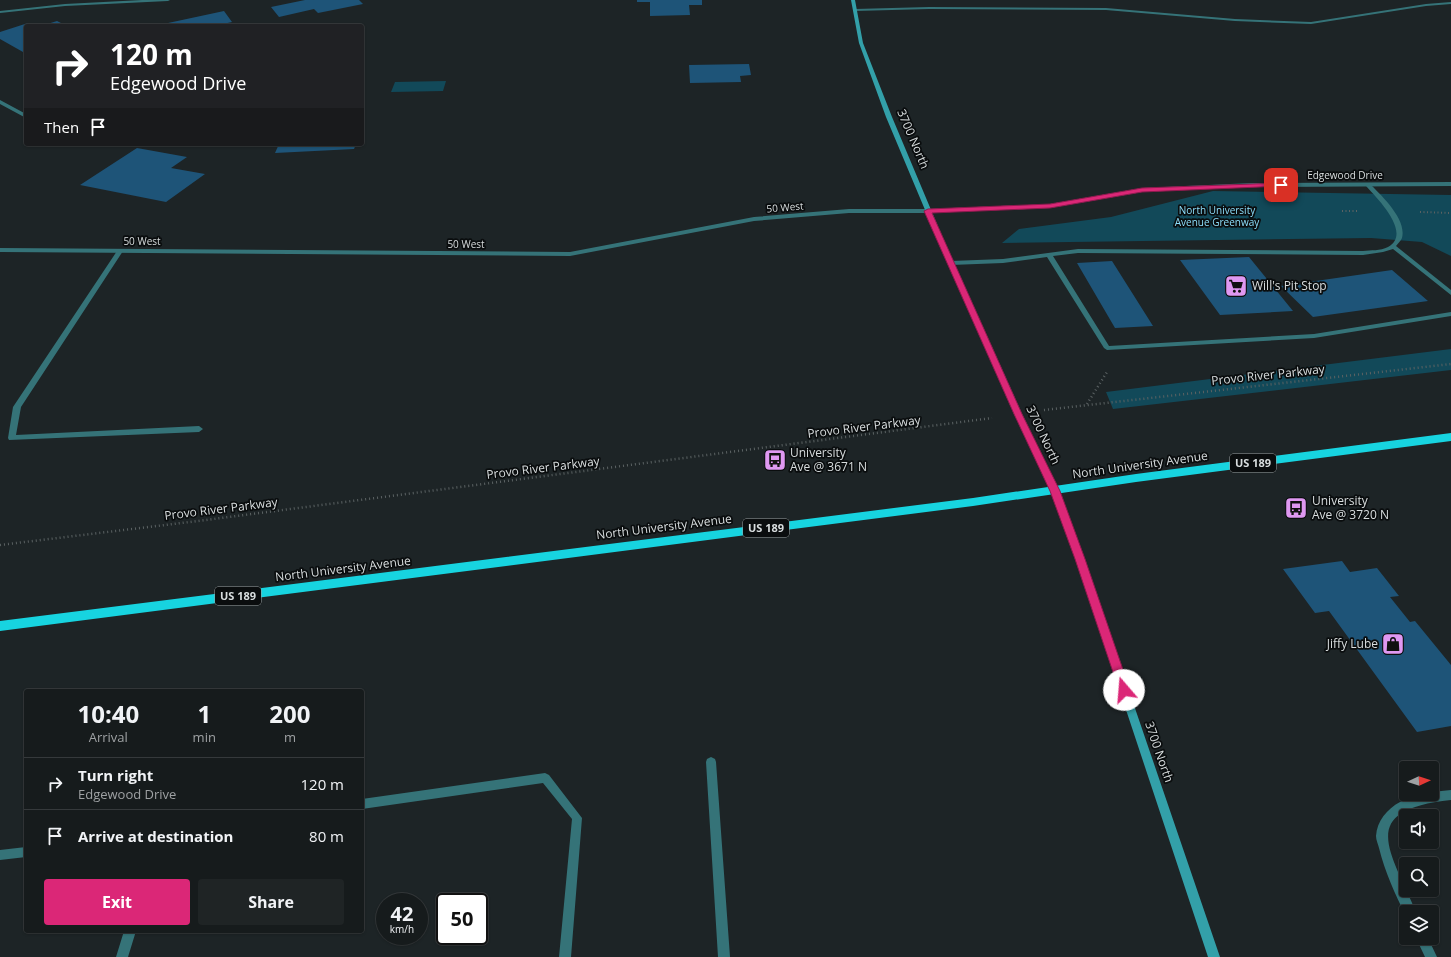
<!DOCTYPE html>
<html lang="en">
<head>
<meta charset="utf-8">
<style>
  body { margin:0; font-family:"Open Sans",sans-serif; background:#1f2425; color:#f1f3f6; height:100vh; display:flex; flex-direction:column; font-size:15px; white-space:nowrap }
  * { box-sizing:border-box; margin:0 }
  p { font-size:13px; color:#9ea1a3 }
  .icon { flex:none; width:22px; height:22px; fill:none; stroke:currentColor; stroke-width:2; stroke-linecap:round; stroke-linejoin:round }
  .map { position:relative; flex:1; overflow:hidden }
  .sheet { position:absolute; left:24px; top:689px; width:340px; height:244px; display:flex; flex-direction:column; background:#161b1c; border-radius:4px; box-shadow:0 1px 3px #0004,0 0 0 1px #35393b }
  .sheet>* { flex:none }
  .banner { position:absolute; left:24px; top:24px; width:340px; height:122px; border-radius:4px; box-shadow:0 1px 3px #0004,0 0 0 1px #35393b; background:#202124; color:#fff; overflow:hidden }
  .needle { width:26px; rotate:87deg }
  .buttons { position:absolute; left:1399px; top:761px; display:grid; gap:8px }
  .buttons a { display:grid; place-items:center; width:40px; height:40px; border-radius:4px; background:#161b1c; box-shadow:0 1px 3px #0004,0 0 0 1px #35393b; font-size:20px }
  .speed { position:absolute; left:376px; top:893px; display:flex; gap:8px; font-size:20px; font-weight:700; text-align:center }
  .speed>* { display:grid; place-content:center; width:52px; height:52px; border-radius:50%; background:#161b1c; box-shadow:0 1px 3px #0004,0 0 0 1px #35393b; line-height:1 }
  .speed small { font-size:10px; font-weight:400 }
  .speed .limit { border:2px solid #111; border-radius:6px; background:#fff; color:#111 }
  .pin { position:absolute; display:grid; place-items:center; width:34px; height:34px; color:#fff; margin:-17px; border-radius:8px; box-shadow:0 2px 6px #0006 }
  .me { position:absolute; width:44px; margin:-22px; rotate:342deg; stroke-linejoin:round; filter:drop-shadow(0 0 3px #0008) }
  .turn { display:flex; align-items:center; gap:14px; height:84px; padding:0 20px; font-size:18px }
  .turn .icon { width:52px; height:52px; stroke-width:2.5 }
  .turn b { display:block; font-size:28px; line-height:34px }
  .then { display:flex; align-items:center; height:38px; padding:0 20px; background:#0003; gap:8px; font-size:15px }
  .eta { display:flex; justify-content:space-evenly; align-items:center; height:68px; text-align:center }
  .eta b { font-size:24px; font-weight:700; line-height:28px }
  .primary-button { display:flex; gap:8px; margin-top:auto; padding:8px 20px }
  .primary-button a { flex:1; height:46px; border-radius:4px; background:#db2777; color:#fff; font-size:16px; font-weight:700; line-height:46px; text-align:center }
  .primary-button a+a { background:#1f2425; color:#f1f3f6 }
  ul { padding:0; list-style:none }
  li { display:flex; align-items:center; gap:12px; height:52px; padding:0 20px; border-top:1px solid #35393b }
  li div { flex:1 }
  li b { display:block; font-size:15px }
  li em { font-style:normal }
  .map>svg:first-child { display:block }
  .green { fill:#124959 }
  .building { fill:#1e5478 }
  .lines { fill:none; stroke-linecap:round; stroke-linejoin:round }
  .path-far1 { stroke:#5b6263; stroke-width:2; stroke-dasharray:1 2.5; stroke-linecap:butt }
  .path { stroke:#5b6263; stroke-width:2.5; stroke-dasharray:1 3; stroke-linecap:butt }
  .service { fill:#357378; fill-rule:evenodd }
  .minor { fill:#357378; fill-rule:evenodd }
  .secondary { fill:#33a0a9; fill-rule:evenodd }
  .trunk { fill:#17d4e0; fill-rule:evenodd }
  .route { fill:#db2777; stroke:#8e194d }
  .labels { text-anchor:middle; stroke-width:3.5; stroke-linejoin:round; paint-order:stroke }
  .far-street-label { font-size:10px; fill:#d8ddde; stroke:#0a0d0e }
  .far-park-label { font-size:10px; fill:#8ddffc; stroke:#0a0d0e }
  .shield { fill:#0a0d0e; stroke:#9a9fa0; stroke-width:1 }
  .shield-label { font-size:11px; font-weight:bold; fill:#d8ddde }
  .street-label { font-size:12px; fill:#d8ddde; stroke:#0a0d0e }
  .poi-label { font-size:12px; fill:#d8ddde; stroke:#0a0d0e; text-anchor:start }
</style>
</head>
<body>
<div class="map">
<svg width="1451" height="957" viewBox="0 0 1451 957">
  <rect width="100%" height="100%" fill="#1d2426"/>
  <path class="green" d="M446 81 443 91 391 92 395 82Z
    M1213 191 1451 195V256L1422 242 1371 238 1002 243 1019 229 1111 217Z
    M1451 349V370L1113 409 1106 392Z"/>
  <path class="building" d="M305 0H359L363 4 318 13 314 9 279 17 271 7Z
    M637 0H702V5H689L690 15 650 16V2H637Z
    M224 11 232 22 223 24 225 26H154Z
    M57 21 67 26H41Z
    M28 23 33 26H26V51L23 52 0 39V32Z
    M749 64 751 75 740 76 741 82 690 83 689 65Z
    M279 144H356L354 149 275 153Z
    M137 148 187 157 171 168 205 174 166 202 80 185Z
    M1249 257 1293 311 1220 315 1180 260Z
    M1112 261 1153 326 1115 328 1077 263Z
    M1392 270 1428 301 1313 317 1281 286Z
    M1342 561 1350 572 1377 568 1399 596 1390 597 1410 622 1415 621 1451 665V726L1417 732 1329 611 1315 613 1283 569Z"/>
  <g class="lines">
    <path class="path-far1" d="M1342 211H1359
      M1420 212 1451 213"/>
    <path class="path" d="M1087 404 1107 372
      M1044 410 1451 364
      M0 545 198 521 992 418"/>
    <path class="service" d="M1451 2V4L1426 6 1311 24 1235 21 1106 10 929 9 855 11 853 10 855 9 929 7 1106 8 1235 19 1311 22 1426 4Z
      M1365 183H1369C1381 195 1407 219 1402 238 1401 241 1398 243 1396 246L1451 290V295L1393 249 1383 252 1363 255 1078 253 1053 256 1109 346 1314 334 1451 312V316L1314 338 1107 350 1104 348 1047 257 1003 263 951 265 948 263 951 261 1003 259 1078 249 1363 251C1371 250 1380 251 1388 247 1413 233 1376 197 1365 185Z
      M120 249 123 251 21 407 16 435 199 426 203 429 199 432 9 440 8 438 13 407 117 251Z
      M711 757 715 759 716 762 730 957H718L706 762 707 759Z
      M545 773 549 775 582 818 571 957H559L572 819 543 783 362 809V799Z
      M26 847V857L0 860V850Z
      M124 931H136L128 957H116Z"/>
    <path class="minor" d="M142 0H170L168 1 65 6 0 13V11L65 4Z
      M0 100 26 114V118L0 104Z
      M1451 182V186L1252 187 1142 192 1050 208 928 213H849L754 221 570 256 0 252V248L570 252 754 217 849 209H928L1050 204 1142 188 1252 183Z
      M1451 790V800C1355 810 1391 851 1416 912H1406V916C1395 894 1385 872 1379 848 1378 844 1376 840 1376 836 1377 821 1387 809 1400 802 1410 797 1420 794 1432 794V792Z
      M1416 938H1428L1437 957H1425Z"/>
    <path class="secondary" d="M851 0H855L863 43 892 117 942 236 1022 414 1059 491 1084 559 1220 957H1208L1076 559 1051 491 1014 414 936 236 886 117 859 43Z"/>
    <path class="trunk" d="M1451 433V441L1136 482 973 506 0 631V621L973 498 1136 474Z"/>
  </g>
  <path class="route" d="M1281 183H1283V186L1142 192 1050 208 932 213 1022 414 1060 491 1085 559 1130 690 1128 694 1124 695 1120 694 1119 690 1075 559 1050 491 1014 414 924 211 928 209 1050 204 1142 188Z"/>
  <defs>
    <g id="supermarket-square" transform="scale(1.15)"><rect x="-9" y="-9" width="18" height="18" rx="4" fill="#df98f1" stroke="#0a0d0e"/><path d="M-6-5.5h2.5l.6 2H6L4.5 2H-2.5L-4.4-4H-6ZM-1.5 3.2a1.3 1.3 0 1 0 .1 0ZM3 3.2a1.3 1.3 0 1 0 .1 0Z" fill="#111"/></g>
    <g id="bus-square" transform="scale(1.15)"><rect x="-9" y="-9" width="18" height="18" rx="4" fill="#df98f1" stroke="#0a0d0e"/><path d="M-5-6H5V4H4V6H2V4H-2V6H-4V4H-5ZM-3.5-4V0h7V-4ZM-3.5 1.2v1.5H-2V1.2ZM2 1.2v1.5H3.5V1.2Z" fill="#111"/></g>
    <g id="shop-square" transform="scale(1.15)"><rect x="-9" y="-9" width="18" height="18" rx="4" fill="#df98f1" stroke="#0a0d0e"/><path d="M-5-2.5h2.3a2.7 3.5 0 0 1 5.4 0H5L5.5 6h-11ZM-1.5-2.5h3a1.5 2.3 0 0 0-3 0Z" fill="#111"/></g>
  </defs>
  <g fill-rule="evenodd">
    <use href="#supermarket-square" x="1236" y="286"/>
    <use href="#bus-square" x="775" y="460"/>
    <use href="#bus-square" x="1296" y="508"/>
    <use href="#shop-square" x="1393" y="644"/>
  </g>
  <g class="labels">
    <g class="far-street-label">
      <text x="1345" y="179">Edgewood Drive</text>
      <text transform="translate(785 207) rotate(-5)" y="4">50 West</text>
      <text x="142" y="245">50 West</text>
      <text x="466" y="248">50 West</text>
    </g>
    <g class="far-park-label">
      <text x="1217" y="214">North University<tspan x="1217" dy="12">Avenue Greenway</tspan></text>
    </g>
    <g class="shield">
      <rect x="1230" y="454" width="46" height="18" rx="3"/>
      <rect x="743" y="519" width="46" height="18" rx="3"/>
      <rect x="215" y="587" width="46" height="18" rx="3"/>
    </g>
    <g class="shield-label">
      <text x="1253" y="467">US 189</text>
      <text x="766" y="532">US 189</text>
      <text x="238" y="600">US 189</text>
    </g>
    <g class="street-label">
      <text transform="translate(913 139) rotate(67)" y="4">3700 North</text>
      <text transform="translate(1268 375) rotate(-6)" y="4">Provo River Parkway</text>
      <text transform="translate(864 427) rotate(-7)" y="4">Provo River Parkway</text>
      <text transform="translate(1043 435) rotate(65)" y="4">3700 North</text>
      <text transform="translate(1140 465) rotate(-8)" y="4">North University Avenue</text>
      <text transform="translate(543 468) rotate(-7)" y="4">Provo River Parkway</text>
      <text transform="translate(221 509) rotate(-7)" y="4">Provo River Parkway</text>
      <text transform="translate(664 527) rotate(-7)" y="4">North University Avenue</text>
      <text transform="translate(343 569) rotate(-7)" y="4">North University Avenue</text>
      <text transform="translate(1159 752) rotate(71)" y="4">3700 North</text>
    </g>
    <g class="poi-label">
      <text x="1252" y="290">Will's Pit Stop</text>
      <text x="790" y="457">University<tspan x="790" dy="14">Ave @ 3671 N</tspan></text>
      <text x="1312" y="505">University<tspan x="1312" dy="14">Ave @ 3720 N</tspan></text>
      <text x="1378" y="648" text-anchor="end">Jiffy Lube</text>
    </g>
  </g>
</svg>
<div class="buttons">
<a><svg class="needle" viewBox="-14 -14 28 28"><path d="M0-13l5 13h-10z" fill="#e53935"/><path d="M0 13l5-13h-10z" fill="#9ea1a3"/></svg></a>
<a><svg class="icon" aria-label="sound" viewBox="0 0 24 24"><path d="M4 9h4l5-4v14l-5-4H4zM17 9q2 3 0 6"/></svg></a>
<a><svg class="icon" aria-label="search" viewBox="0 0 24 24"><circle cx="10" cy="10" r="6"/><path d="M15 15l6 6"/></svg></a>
<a><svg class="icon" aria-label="layers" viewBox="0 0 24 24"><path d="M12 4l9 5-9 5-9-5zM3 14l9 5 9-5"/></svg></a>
</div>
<div class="speed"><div>42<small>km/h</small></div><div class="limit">50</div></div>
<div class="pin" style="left:1281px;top:185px;background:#d93025"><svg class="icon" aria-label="arrive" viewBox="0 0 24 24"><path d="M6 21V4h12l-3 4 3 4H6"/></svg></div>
<svg class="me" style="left:1124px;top:690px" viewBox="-20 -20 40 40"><circle r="19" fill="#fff"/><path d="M0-13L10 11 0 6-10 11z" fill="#db2777"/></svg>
<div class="banner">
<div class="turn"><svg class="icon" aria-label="right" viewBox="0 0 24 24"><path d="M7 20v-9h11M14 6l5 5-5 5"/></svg><div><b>120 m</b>Edgewood Drive</div></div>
<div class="then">Then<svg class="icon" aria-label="arrive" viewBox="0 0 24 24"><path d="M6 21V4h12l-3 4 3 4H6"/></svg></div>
</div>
<section class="sheet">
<div class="eta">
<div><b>10:40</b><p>Arrival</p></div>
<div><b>1</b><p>min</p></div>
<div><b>200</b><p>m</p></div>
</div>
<ul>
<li><svg class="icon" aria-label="right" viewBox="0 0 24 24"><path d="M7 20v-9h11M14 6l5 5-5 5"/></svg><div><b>Turn right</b><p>Edgewood Drive</p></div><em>120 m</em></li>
<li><svg class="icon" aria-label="arrive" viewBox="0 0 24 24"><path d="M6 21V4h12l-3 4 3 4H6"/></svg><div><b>Arrive at destination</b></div><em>80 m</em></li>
</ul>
<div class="primary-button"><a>Exit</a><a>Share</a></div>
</section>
</div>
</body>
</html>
